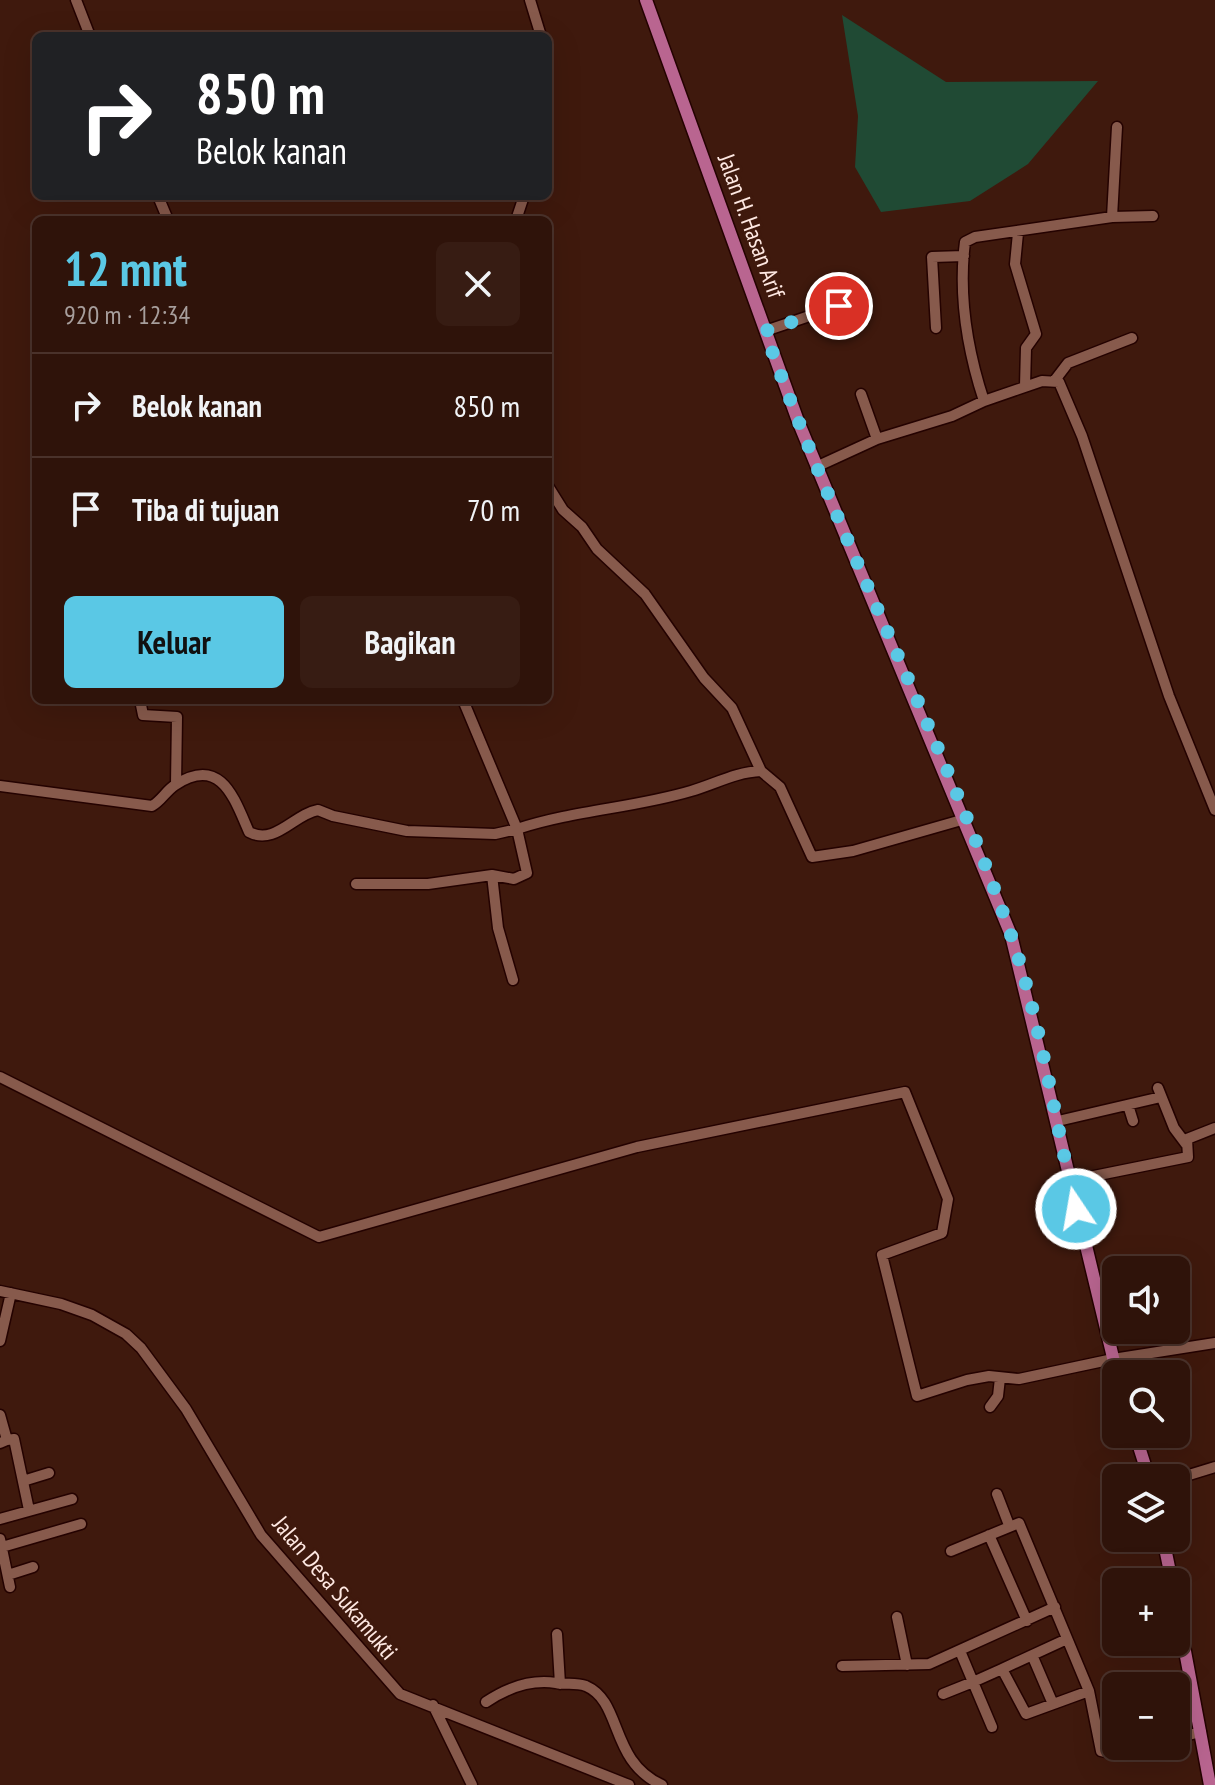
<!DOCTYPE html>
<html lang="id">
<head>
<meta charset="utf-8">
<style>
  body { margin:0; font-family:"PT Sans Narrow",sans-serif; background:#371c13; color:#f1f3f6; height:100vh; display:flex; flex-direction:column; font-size:30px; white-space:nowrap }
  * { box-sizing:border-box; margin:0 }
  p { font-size:26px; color:#a79e9c }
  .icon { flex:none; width:44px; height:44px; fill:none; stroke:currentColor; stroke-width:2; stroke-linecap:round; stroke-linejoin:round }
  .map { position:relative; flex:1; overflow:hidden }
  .side { position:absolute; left:32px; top:216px; width:520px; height:488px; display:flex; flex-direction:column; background:#2f130a; border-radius:12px; box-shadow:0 8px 32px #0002,0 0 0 2px #4a322b }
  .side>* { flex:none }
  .top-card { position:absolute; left:32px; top:32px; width:520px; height:168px; border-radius:12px; box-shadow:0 8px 32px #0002,0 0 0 2px #4a322b; background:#202124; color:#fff; overflow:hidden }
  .buttons { position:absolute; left:1102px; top:1256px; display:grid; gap:16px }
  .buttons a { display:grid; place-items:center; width:88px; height:88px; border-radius:12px; background:#2f130a; box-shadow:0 8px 32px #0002,0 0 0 2px #4a322b; font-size:40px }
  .pin { position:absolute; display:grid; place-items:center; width:68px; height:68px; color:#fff; margin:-34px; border:4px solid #fff; border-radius:50%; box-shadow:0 2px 8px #0007 }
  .me { position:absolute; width:88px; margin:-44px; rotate:348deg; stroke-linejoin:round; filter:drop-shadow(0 0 6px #0008) }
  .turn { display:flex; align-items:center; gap:28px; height:168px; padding:0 32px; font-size:36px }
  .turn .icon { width:104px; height:104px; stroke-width:2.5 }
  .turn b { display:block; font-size:56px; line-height:68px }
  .round { display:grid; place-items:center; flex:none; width:84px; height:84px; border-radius:12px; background:#371c13 }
  .headline { display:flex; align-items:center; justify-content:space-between; height:136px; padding:0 32px }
  h1 { font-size:48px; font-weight:800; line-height:60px; color:#5ac8e5 }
  .button { display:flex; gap:16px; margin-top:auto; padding:16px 32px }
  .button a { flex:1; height:92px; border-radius:12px; background:#5ac8e5; color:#111; font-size:32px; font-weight:800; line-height:92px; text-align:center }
  .button a+a { background:#371c13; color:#f1f3f6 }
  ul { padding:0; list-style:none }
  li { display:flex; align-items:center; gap:24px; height:104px; padding:0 32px; border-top:2px solid #4a322b }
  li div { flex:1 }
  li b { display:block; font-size:30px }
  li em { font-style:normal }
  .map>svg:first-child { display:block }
  .green { fill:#204a34 }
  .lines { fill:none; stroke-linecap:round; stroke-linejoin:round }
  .minor-casing { stroke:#240200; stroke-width:13 }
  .major-casing { stroke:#240200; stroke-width:15 }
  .minor { stroke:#875a4c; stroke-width:10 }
  .major { stroke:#b96590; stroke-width:12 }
  .route { stroke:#5ac8e5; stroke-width:14; stroke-dasharray:0 25.2 }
  .labels { text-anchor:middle; stroke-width:6; stroke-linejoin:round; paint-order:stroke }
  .street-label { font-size:24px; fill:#fee8e2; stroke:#3f190d }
</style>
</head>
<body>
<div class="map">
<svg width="1215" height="1785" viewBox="0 0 1215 1785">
  <rect width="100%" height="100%" fill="#3f190d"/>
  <path class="green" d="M842 15 946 82 1098 81 1028 164 970 201 881 212 855 167 858 116Z"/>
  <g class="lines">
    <g class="minor-casing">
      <path id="minor" d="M76 0 90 36
        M530 0 541 36
        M158 196 168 220
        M1112 217 1153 216
        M516 220 524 196
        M1018 233 1015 264 1036 334 1026 348 1025 386
        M936 328 932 257 964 256
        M765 331 839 306
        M1055 380 1068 363 1132 338
        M861 394 877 439
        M984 401C967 349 958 297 965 242L975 237 1112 217 1117 127
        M816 467 877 439 952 416 984 401 1042 381 1059 382 1082 436 1169 696 1215 810
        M548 486 563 510 582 527 597 549 645 594 704 678 732 708 761 771 780 787 812 857 853 851 965 819
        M140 700 143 715 177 717 176 784
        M463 700 517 829C575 810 634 808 691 791 715 784 736 772 761 771
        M0 786 152 806C161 801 166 791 175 785 221 755 234 798 249 832 275 846 294 814 318 810L333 816 407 831 495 834 517 829 527 873 514 879 492 875 498 928 513 980
        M356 884H428L492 875
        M0 1077 319 1237 637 1147 905 1092 948 1199 942 1233 882 1255 917 1396 967 1380 989 1376 1019 1379 1113 1359 1215 1343
        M1158 1088 1174 1128 1186 1144
        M1128 1105 1133 1121
        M1058 1121 1161 1097
        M1069 1181 1188 1157 1187 1139 1215 1128
        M0 1291 61 1304 92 1315 126 1334 141 1348 186 1409 261 1535 400 1694 629 1785
        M0 1341 11 1293
        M990 1407 998 1396 1000 1378
        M0 1415 7 1440 0 1443
        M7 1440 14 1439 29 1510
        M1176 1479 1215 1467
        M23 1481 49 1473
        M997 1494 1009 1525
        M0 1519 72 1499
        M989 1535 1027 1621
        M0 1539 10 1587
        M2 1547 81 1524
        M951 1551 1019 1523 1089 1691 1101 1751 1110 1753 1142 1746
        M8 1575 33 1567
        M897 1617 907 1665
        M557 1634 560 1684
        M1032 1655 1053 1704
        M842 1666 929 1664 1055 1607
        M1002 1669 1067 1639
        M943 1694 973 1682 960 1651
        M486 1702C507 1688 530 1679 556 1683 566 1685 575 1682 586 1686 623 1702 609 1761 662 1785
        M433 1705 472 1785
        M992 1727 973 1682 1002 1669 1026 1714 1089 1691
        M1176 1738 1201 1732"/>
    </g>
    <g class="major-casing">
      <path id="major" d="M646 0 798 421 1011 935 1117 1374
        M1135 1434 1149 1478
        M1163 1538 1172 1582
        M1176 1603 1210 1785"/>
    </g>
    <use href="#minor" class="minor"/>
    <use href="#major" class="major"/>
  </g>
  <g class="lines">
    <path class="route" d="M839 306 765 331C835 532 935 721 1006 921 1040 1014 1053 1113 1076 1209"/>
  </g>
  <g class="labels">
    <g class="street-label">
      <text transform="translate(751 226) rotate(70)" y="8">Jalan H. Hasan Arif</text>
      <text transform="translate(335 1588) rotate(50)" y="8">Jalan Desa Sukamukti</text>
    </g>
  </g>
</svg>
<div class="buttons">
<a><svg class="icon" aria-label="sound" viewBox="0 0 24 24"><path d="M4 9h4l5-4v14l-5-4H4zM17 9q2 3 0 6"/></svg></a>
<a><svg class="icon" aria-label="search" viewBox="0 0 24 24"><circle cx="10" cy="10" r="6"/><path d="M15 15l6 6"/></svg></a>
<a><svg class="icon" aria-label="layers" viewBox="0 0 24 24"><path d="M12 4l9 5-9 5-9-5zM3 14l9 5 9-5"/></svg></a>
<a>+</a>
<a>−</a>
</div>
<div class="pin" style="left:839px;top:306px;background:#d93025"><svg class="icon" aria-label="arrive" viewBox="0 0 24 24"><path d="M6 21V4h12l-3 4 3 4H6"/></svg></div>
<svg class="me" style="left:1076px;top:1209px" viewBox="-20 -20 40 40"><circle r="17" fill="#5ac8e5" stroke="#fff" stroke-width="3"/><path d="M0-11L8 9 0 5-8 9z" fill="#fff"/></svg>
<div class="top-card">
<div class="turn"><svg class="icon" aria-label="right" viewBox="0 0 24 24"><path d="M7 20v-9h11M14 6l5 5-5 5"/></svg><div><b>850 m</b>Belok kanan</div></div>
</div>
<section class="side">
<div class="headline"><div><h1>12 mnt</h1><p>920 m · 12:34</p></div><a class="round"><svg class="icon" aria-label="close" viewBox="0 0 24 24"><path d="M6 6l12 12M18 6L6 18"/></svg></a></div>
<ul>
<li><svg class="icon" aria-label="right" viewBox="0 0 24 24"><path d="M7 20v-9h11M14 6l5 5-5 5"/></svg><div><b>Belok kanan</b></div><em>850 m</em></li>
<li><svg class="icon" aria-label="arrive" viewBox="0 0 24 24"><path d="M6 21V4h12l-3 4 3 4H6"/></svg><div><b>Tiba di tujuan</b></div><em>70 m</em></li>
</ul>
<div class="button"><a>Keluar</a><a>Bagikan</a></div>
</section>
</div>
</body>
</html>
